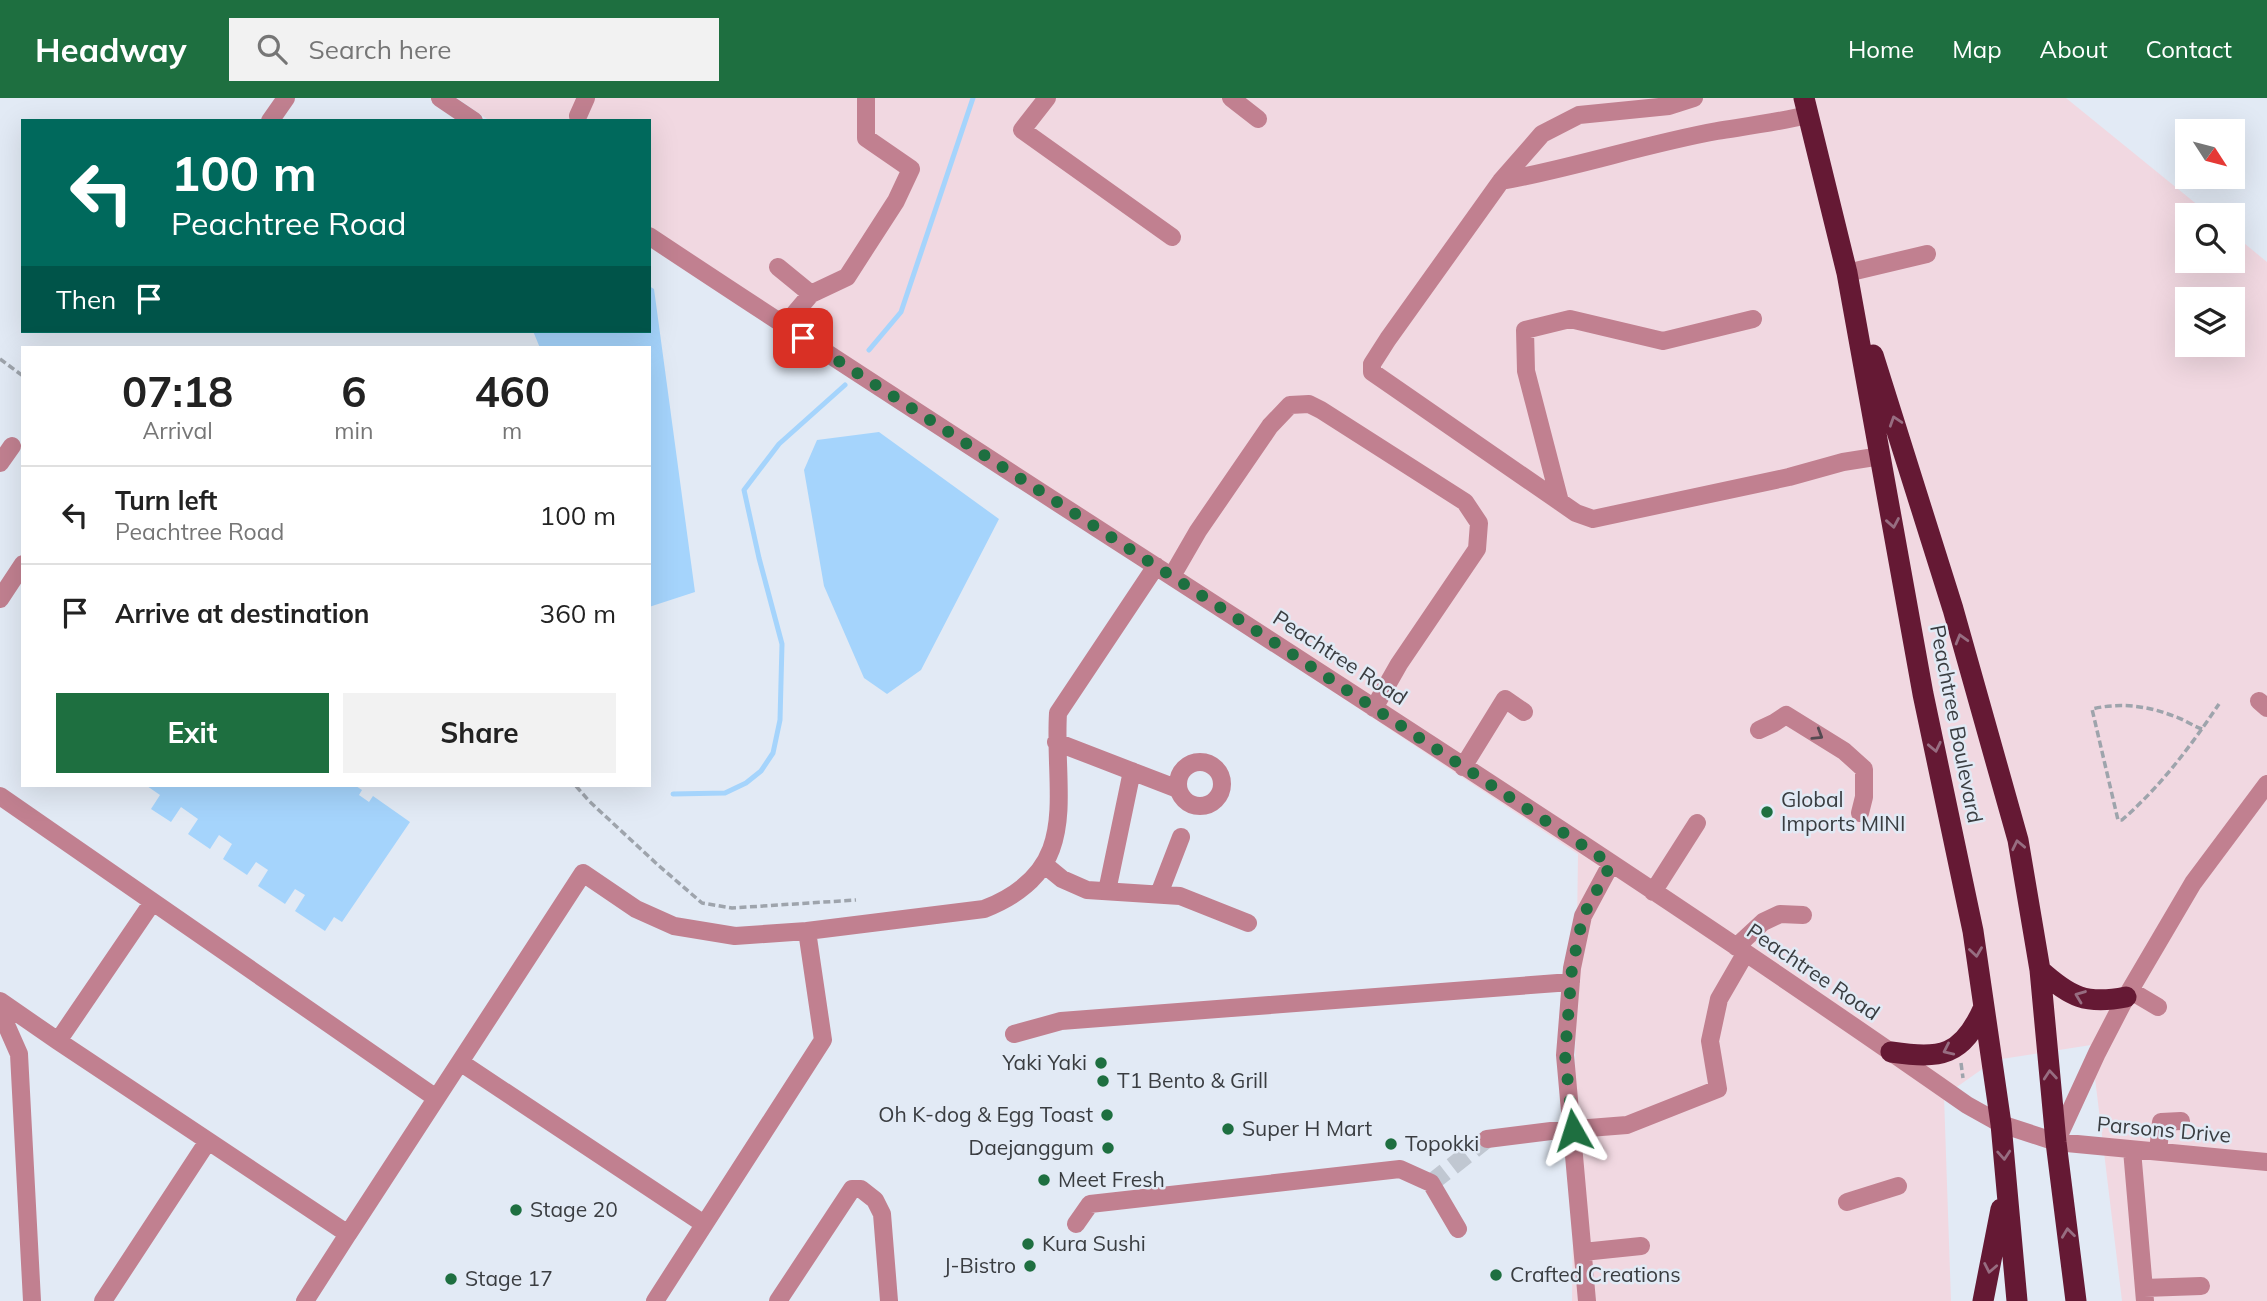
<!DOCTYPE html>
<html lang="en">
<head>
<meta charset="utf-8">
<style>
  body { margin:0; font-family:Mulish,sans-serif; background:#f2f2f2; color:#222; height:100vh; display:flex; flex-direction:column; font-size:26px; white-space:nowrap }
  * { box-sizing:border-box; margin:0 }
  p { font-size:23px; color:#767676 }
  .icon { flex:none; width:38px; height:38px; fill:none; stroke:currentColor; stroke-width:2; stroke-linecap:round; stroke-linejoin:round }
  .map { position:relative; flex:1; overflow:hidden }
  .panel { position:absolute; left:21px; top:248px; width:630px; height:441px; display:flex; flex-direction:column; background:#fff; border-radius:0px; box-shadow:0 7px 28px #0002 }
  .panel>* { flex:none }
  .top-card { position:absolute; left:21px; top:21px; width:630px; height:214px; border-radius:0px; box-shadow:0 7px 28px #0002; background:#00695c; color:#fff; overflow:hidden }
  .needle { width:46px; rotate:126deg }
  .fabs { position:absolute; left:2175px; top:21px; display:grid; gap:14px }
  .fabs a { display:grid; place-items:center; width:70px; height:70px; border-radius:0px; background:#fff; box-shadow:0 7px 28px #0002; font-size:35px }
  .pin { position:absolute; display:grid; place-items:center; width:60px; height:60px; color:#fff; margin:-30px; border-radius:14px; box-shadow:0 4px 10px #0006 }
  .me { position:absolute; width:77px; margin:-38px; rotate:354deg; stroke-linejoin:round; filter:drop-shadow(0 0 5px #0008) }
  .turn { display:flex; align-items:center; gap:24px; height:147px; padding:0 35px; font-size:32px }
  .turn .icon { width:91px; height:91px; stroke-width:2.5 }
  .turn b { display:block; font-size:49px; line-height:60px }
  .then { display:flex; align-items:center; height:66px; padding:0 35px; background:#0003; gap:14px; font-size:26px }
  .eta { display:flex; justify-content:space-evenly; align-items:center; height:119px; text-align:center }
  .eta b { font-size:42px; font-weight:700; line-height:49px }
  .action { display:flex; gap:14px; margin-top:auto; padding:14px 35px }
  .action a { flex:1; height:80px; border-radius:0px; background:#1e6f40; color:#fff; font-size:28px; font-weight:700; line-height:80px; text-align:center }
  .action a+a { background:#f2f2f2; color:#222 }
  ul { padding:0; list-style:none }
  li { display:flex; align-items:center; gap:21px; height:98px; padding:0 35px; border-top:2px solid #e0e0e0 }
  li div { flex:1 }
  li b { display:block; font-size:26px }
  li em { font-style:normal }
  header { display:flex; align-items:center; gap:42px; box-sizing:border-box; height:98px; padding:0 35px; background:#1e6f40; color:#fff }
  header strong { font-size:33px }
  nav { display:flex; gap:38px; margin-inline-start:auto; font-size:24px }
  .search { width:490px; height:63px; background:#f2f2f2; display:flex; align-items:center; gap:18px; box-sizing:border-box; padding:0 24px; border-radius:0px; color:#767676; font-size:26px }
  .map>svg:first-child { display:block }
  .commercial { fill:#f1d8e1; fill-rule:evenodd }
  .water { fill:#a5d4fc }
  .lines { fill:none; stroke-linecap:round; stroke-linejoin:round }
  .stream { stroke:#a5d4fc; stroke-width:5 }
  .minor-tunnel { stroke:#c0c7d1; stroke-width:18; stroke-dasharray:18 9; stroke-linecap:butt }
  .path { stroke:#9ea4ac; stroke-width:3.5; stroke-dasharray:7 3.5; stroke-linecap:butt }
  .minor { stroke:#c18090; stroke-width:18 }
  .highway { stroke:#651934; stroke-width:21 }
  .oneway { stroke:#976d81 }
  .oneway2 { stroke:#554a51 }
  .route { stroke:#1e6f40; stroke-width:12; stroke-dasharray:0 21.6 }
  .poi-dot { fill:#1e6f40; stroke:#e2eaf5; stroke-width:2.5 }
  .labels { text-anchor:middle; stroke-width:5; stroke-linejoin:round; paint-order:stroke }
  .street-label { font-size:21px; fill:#3a3d41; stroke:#e2eaf5 }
  .poi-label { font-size:21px; fill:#3a3d41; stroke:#e2eaf5; text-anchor:start }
</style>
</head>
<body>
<header>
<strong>Headway</strong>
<div class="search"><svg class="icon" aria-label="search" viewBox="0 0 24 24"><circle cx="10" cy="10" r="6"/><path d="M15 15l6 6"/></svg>Search here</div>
<nav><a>Home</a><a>Map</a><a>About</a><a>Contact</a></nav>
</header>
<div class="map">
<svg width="2267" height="1203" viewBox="0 0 2267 1203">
  <rect width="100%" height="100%" fill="#e2eaf5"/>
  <path class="commercial" d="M457 0H2066L2210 117H2188V163H2233V136L2267 164V1203H2122L2091 947 1995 962 1944 998 1951 1203H1572L1578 756 1008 378 649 132V23H490ZM2188 201H2233V247H2188Z"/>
  <path class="water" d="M649 188 654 191 695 494 649 509V250H540L533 233H649Z
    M879 334 999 421 921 572 887 596 864 580 824 488 804 372 817 342Z
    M147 688H356L362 692 359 697 369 704 373 698 410 724 342 824 334 819 325 833 295 813 305 797 295 791 285 806 258 788 268 772 256 764 247 777 223 761 232 746 219 737 210 751 188 736 198 721 181 709 171 724 151 711 160 697Z"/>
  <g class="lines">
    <path class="stream" d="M869 252 901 214 973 0
      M673 696 725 695 746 685 761 673 773 655 780 622 782 546 759 460 744 392 779 346 845 287"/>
    <path class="minor-tunnel" d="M1431 1085 1487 1041"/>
    <path class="path" d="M0 261 23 278
      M2202 631C2193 628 2185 622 2176 619 2149 608 2121 604 2092 611L2118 722H2122C2161 688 2190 649 2219 606
      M576 688 589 703 658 767 702 805 732 810 856 802
      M1961 965 1963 980"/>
    <path class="minor" d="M440 0 474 23
      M1047 0 1022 32 1172 139
      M1231 0 1258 21
      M1694 0 1669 8 1579 17 1542 36 1501 83 1388 241 1372 266V274L1576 415 1593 421 1789 379 1843 364 1881 358
      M578 18 586 0
      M270 23 286 0
      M1501 83C1574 70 1645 46 1717 33 1748 28 1778 24 1808 17
      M649 138C1087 429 1536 705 1967 1007L2001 1026 2056 1044 2267 1064
      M778 169 811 196 784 228
      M1847 175 1927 156
      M811 196 847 179 896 103 911 71 866 40V0
      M0 365 12 348
      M1560 404 1526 273 1525 232 1570 221 1663 243 1753 221
      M1172 478 1198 433 1270 328 1290 307 1309 306 1321 312 1465 404 1479 425 1477 451 1399 566 1374 610
      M0 501 23 466
      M2259 603 2267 610
      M1759 632 1774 625 1786 617 1844 653 1864 671V699L1860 715
      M1056 644 1178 691
      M1178 686a22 22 0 1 1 44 0a22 22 0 1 1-44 0Z
      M1463 669 1505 601 1524 614
      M0 698 436 1000
      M1045 767 1062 781 1087 792 1180 798 1248 825
      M1107 793 1132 673
      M1653 794 1697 725
      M1159 796 1181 739
      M1736 849 1763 824 1780 816 1803 817
      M2131 893 2158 909
      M0 903 58 943 348 1136 583 775 636 811 674 828 735 838 807 833
      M0 913 19 956 32 1203
      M1014 936 1061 923 1571 884
      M58 943 152 805
      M460 964 704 1126
      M1487 1041 1551 1033 1627 1027 1718 991 1710 943 1719 901 1745 856
      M2056 1044 2097 955 2126 899 2193 785 2267 686
      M2132 1052 2145 1203
      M2158 1054 2161 1024 2181 1023
      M1847 1104 1898 1088
      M1076 1126 1090 1106 1400 1071 1431 1085 1458 1131
      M1583 1154 1641 1148
      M2144 1190 2201 1188
      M103 1203 208 1043
      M305 1203 348 1136
      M655 1203 823 942 807 833 984 811C1084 772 1053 699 1058 615L1156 468
      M778 1203 852 1091H861L875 1102 882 1116 889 1203
      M1587 1203 1565 957 1572 870 1583 818 1611 766"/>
    <path class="highway" d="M1804 0 1847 175 1923 596 1973 833 2001 1026 2017 1203
      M1873 257 1953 511 2018 742 2040 872 2056 1044 2076 1203
      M2040 872C2070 899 2086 907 2126 899
      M1891 954C1941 961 1962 959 1984 909
      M1983 1203 2001 1111"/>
  </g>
  <defs><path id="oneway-chevron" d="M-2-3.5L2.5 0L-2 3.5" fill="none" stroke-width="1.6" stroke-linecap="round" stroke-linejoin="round" transform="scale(1.75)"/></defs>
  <g class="oneway">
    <use href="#oneway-chevron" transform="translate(1895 323) rotate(-108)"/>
    <use href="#oneway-chevron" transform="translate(1893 425) rotate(80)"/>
    <use href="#oneway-chevron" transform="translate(1961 541) rotate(-106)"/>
    <use href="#oneway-chevron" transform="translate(1935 649) rotate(78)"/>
    <use href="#oneway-chevron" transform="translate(2018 747) rotate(-102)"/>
    <use href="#oneway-chevron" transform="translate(1976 854) rotate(82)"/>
    <use href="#oneway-chevron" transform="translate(2080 898) rotate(-159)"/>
    <use href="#oneway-chevron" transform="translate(1948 952) rotate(155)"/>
    <use href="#oneway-chevron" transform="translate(2050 977) rotate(-95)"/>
    <use href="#oneway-chevron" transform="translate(2004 1057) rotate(86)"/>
    <use href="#oneway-chevron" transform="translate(2068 1135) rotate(-97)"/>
    <use href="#oneway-chevron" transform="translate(1990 1170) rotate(101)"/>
  </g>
  <use class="oneway2" href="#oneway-chevron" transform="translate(1818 637) rotate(32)"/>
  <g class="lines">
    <path class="route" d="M803 240 1286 552 1611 766 1583 818 1572 870 1565 957 1573 1032"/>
  </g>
  <g class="poi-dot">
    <circle cx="1767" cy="714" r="7"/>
    <circle cx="1101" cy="965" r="7"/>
    <circle cx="1103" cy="983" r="7"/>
    <circle cx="1107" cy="1017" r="7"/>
    <circle cx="1228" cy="1031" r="7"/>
    <circle cx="1391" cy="1046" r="7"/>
    <circle cx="1108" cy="1050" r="7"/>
    <circle cx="1044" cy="1082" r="7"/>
    <circle cx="516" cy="1112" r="7"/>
    <circle cx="1028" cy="1146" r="7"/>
    <circle cx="1030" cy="1168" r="7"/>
    <circle cx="1496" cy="1177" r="7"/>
    <circle cx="451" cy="1181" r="7"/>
  </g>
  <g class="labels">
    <g class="street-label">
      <text transform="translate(1340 560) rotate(33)" y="7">Peachtree Road</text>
      <text transform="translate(1956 626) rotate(79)" y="7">Peachtree Boulevard</text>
      <text transform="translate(1813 874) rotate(34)" y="7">Peachtree Road</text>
      <text transform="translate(2164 1032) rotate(5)" y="7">Parsons Drive</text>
    </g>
    <g class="poi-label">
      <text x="1781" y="709">Global<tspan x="1781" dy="24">Imports MINI</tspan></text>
      <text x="1087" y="972" text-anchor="end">Yaki Yaki</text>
      <text x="1117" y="990">T1 Bento &amp; Grill</text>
      <text x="1093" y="1024" text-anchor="end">Oh K-dog &amp; Egg Toast</text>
      <text x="1242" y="1038">Super H Mart</text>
      <text x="1405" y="1053">Topokki</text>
      <text x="1094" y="1057" text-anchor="end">Daejanggum</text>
      <text x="1058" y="1089">Meet Fresh</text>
      <text x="530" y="1119">Stage 20</text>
      <text x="1042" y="1153">Kura Sushi</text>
      <text x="1016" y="1175" text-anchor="end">J-Bistro</text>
      <text x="1510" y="1184">Crafted Creations</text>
      <text x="465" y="1188">Stage 17</text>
    </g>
  </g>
</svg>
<div class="fabs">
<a><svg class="needle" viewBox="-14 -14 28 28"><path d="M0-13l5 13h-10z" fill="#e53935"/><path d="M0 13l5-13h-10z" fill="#767676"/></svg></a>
<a><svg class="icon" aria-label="search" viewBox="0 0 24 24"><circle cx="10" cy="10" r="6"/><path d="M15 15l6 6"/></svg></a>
<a><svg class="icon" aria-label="layers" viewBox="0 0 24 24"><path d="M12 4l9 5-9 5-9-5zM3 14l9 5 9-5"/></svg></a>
</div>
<div class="pin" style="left:803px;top:240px;background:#d93025"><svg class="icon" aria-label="arrive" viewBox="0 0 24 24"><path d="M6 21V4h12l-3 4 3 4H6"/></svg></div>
<svg class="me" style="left:1573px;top:1032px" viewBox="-20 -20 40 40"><path d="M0-17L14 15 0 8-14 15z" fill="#1e6f40" stroke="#fff" stroke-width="4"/></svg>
<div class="top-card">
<div class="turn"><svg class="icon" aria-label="left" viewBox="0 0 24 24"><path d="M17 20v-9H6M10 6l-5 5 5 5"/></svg><div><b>100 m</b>Peachtree Road</div></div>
<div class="then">Then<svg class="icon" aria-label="arrive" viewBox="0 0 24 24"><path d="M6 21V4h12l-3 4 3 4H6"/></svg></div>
</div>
<section class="panel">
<div class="eta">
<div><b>07:18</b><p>Arrival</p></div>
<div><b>6</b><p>min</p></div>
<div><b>460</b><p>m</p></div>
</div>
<ul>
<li><svg class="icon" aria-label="left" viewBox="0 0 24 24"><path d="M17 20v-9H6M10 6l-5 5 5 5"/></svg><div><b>Turn left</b><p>Peachtree Road</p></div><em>100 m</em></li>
<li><svg class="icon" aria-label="arrive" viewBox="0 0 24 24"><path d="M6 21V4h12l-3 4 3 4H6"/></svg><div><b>Arrive at destination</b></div><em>360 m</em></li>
</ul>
<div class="action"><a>Exit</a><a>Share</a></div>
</section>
</div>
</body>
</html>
